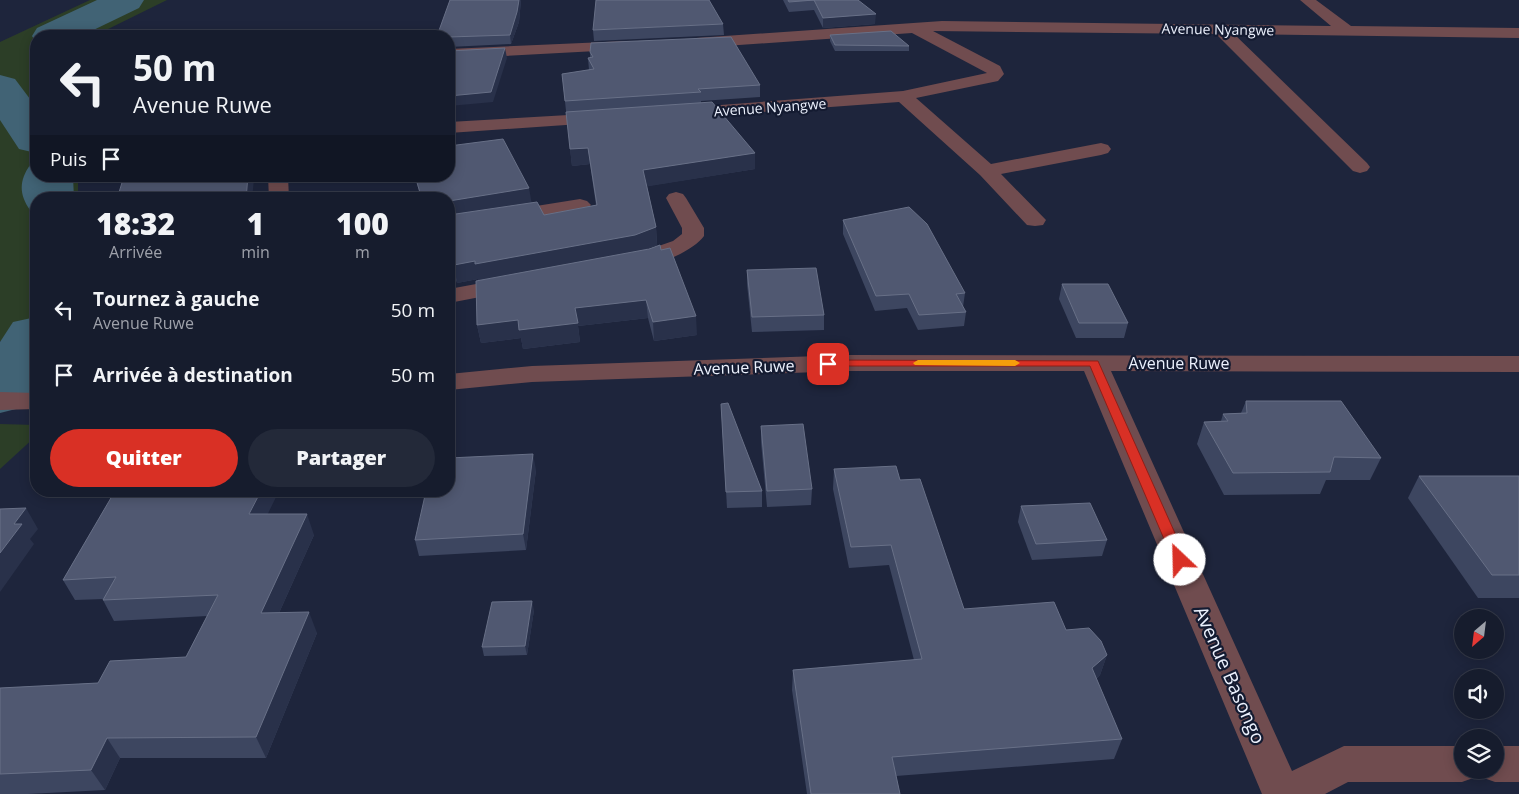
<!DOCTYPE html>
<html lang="fr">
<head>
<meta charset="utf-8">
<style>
	body { margin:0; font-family:"Open Sans",sans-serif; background:#232939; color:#f1f3f6; height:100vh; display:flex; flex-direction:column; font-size:19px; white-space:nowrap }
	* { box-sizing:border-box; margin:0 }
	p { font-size:16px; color:#9ea1aa }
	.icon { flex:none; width:28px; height:28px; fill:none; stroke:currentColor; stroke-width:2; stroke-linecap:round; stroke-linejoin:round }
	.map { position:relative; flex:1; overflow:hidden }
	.details { position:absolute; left:30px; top:192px; width:425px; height:305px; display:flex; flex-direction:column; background:#161c2d; border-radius:20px; box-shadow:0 2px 12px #0003,0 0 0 1px #353a49 }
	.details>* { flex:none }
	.top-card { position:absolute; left:30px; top:30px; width:425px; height:152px; border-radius:20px; box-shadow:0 2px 12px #0003,0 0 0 1px #353a49; background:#161c2d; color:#f1f3f6; overflow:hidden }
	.needle { width:32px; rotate:208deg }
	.buttons { position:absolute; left:1454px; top:609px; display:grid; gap:10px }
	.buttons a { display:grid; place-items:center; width:50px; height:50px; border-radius:50%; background:#161c2d; box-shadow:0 2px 12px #0003,0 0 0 1px #353a49; font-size:25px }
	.pin { position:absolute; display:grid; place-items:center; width:42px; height:42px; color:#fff; margin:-21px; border-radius:10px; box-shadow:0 2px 8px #0006 }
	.me { position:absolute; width:55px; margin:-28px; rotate:336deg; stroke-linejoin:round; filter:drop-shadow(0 0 4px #0008) }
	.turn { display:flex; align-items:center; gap:18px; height:105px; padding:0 20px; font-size:22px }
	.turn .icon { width:65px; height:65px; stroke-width:2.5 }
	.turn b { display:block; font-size:35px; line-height:42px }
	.then { display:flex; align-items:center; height:48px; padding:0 20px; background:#0003; gap:10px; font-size:19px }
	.eta { display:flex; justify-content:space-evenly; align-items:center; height:85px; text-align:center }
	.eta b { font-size:30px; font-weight:800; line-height:35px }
	.primary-button { display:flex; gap:10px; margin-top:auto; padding:10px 20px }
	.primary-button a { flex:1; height:58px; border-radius:30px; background:#d93025; color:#fff; font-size:20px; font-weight:800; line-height:58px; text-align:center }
	.primary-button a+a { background:#232939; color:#f1f3f6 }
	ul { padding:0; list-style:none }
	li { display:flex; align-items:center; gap:15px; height:65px; padding:0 20px }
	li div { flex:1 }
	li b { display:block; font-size:19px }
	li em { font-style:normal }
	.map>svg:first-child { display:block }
</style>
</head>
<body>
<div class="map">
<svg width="1519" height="794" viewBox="0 0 1519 794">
	<rect width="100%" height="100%" fill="#1e253c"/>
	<!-- green -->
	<g fill="#2c3e27">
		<polygon points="90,0 167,0 100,33 99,36 36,36 36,176 78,176 78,199 36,199 36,340 0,341 0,42"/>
		<polygon points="0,424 36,425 36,436 0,469"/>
	</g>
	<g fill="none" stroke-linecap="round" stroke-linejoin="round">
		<!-- river -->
		<g fill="#416375" fill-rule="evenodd">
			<polygon points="97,0 144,0 139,8 81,36 36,36 36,43 32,36 37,28"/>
			<polygon points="0,75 15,79 36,107 36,153 19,149 0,120"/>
			<path d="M 36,164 L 36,176 L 73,176 L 74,199 L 36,199 L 36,212 L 30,210 C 19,194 19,181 30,165 Z"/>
			<polygon points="36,317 36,389 24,407 0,413 0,342 13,322"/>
		</g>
		<!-- minor -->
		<g fill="#704c4f" fill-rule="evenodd">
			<polygon points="1300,0 1316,0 1351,26 1519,28 1519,38 1234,34 1367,163 1370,167 1367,171 1360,173 1353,171 1216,34 933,31 1000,66 1004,74 998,81 916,98 991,164 1101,143 1108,145 1111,149 1108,153 1101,155 1001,174 1046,220 1043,225 1035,226 1027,225 980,175 899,102 681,118 675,117 672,113 675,109 681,108 903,91 987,73 912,33 696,48 690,46 688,43 690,40 696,38 942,21 1331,26"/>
			<polygon points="628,41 634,43 636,46 634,49 449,59 449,49"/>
			<polygon points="603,113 609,114 612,118 609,122 449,133 449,122"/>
			<polygon points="268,176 288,176 289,199 269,199"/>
			<path d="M 676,192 L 683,194 L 686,198 L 704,228 L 704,236 C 693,252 646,272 627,267 L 624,262 L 627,257 L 673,241 L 682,234 L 682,228 L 666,198 L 669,194 Z"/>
			<polygon points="580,199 587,201 591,205 587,209 449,232 449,220"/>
			<polygon points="514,277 522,279 526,284 522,289 449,303 449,289"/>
			<polygon points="847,355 1519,356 1519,372 1111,371 1292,771 1344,746 1462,746 1462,770 1495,770 1495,746 1519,746 1519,782 1495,782 1481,777 1478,771 1476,777 1462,782 1348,782 1325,794 1262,794 1084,371 847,371 532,382 449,390 449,374 532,366"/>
			<polygon points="0,392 36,393 36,409 0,410"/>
		</g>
	</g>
	<!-- wall -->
	<g fill="#3d4660">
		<polygon points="450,0 521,0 519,22 511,44 449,47"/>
		<polygon points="783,0 858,0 875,24 823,28 814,10 789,12"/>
		<polygon points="723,24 724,35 594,41 593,30"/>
		<polygon points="830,35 909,46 909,51 835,51 830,41"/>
		<polygon points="590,52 760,85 760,97 701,101 701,103 755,169 647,186 656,227 657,245 640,251 661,250 697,335 654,341 648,318 578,326 580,342 523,349 521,338 481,343 477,325 478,279 457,283 455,277 449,278 449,199 421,199 415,176 449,176 449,146 532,203 544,215 596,205 590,164 572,166 562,74 589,70 588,58 590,58"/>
		<polygon points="843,220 965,293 963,307 966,312 964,326 918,330 907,308 875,311 843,234"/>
		<polygon points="747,270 824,315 824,330 752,332 747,284"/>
		<polygon points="1062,284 1128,323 1124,338 1076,338 1059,299"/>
		<polygon points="1246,401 1381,458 1370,480 1326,480 1320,494 1224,495 1197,444 1204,422 1221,421 1223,414 1241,413"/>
		<polygon points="721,404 762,491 762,507 727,508"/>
		<polygon points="761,426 812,489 811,505 767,507 761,442"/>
		<polygon points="834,469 900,480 964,609 1066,630 1107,655 1100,675 1096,679 1122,739 1114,759 896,776 900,794 807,794 792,690 793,670 914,660 889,565 849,568 833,489"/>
		<polygon points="536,470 526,550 419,556 415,540"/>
		<polygon points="1419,476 1519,476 1519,598 1478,598 1408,498"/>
		<polygon points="1021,506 1107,540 1102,556 1032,560 1018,522"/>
		<polygon points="268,514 314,535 279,613 317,633 266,758 120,758 105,790 28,794 0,794 0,688 98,683 186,657 207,616 114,621 103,600 104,599 75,600 63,580"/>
		<polygon points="534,610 527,655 484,656 482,647"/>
	</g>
	<!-- shaded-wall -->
	<g fill="#29314a">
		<polygon points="519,0 521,0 519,22 511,44 510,35"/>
		<polygon points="876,14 875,24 823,28 823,18"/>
		<polygon points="505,48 507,58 493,102 449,106 449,96"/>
		<polygon points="588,148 590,164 572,166 570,149"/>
		<polygon points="755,153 755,169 644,187 643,170"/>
		<polygon points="248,176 253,176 254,179 252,199 246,199"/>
		<polygon points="529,188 532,205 449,218 449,201"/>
		<polygon points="656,227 657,245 637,252 479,282 478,279 457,283 454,265"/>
		<polygon points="451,259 455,277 449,278 449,260"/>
		<polygon points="646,300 648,318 578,326 580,342 523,349 521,338 481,343 477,325 575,308"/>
		<polygon points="696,316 697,335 654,341 653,322"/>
		<polygon points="533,454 536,470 526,550 523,534"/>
		<polygon points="261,491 279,491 258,534 249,514"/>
		<polygon points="26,508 38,529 30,539 34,544 0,592 0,553 14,524"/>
		<polygon points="307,514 314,535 270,633 261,613"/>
		<polygon points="532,601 534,610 527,655 525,646"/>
		<polygon points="309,612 317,633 266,758 256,737"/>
		<polygon points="1107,655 1100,675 1085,688 1092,668"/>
		<polygon points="107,738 120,758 105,790 91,770"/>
	</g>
	<!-- building -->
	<g fill="#505871" stroke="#687087">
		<polygon points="450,0 519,0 517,12 510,35 449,37 449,36 437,36"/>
		<polygon points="596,0 709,0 723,24 593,30"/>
		<polygon points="788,0 858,0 876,14 823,18 814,0 789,2"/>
		<polygon points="891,31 909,46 835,45 830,35"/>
		<polygon points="731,37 760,85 698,89 701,92 565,101 562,74 594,69 588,58 593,57 590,52 591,43"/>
		<polygon points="505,48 491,92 449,96 449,51"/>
		<polygon points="712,102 755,153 643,170 656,227 635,235 475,264 475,261 454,265 451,259 449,260 449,215 537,202 544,215 597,205 588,148 570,149 566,112"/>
		<polygon points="503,139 529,188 449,201 449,199 422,199 415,176 449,176 449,165 450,164 449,162 449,146"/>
		<polygon points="124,176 248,176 246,199 117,199"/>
		<polygon points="909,207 927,224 965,293 956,294 966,312 919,315 909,294 876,296 843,220"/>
		<polygon points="660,245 661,250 670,248 696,316 653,322 646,300 575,308 578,323 519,330 518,320 477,325 476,281 649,249"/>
		<polygon points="816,268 824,315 752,317 747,270"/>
		<polygon points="1062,284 1108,284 1128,323 1079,323"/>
		<polygon points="1246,401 1341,401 1381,458 1334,457 1330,472 1233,473 1204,422 1228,421 1223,414 1247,413"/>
		<polygon points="728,403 762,491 726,492 721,404"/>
		<polygon points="803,424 812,489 767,491 761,426"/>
		<polygon points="533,454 523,534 415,540 426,491 449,491 449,458"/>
		<polygon points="896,466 900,480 920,479 964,609 1054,602 1066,630 1089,628 1101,641 1107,655 1092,668 1122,739 892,757 900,794 811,794 793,670 922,659 891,545 851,547 834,469"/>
		<polygon points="1419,476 1519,476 1519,575 1492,575"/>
		<polygon points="115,491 261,491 249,514 307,514 261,613 309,612 256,737 107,738 91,770 0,774 0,688 98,683 110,661 186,657 218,595 103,600 116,577 63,580"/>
		<polygon points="1090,503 1107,540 1036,544 1021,506"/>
		<polygon points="26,508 14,524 22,524 0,553 0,509"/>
		<polygon points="532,601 525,646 482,647 492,602"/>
	</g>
	<!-- route -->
	<polygon fill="#d93025" stroke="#8d1f18" points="828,360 1098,361 1187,560 1185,564 1175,564 1173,560 1090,366 824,366 822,364 824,361"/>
	<!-- slow -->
	<polygon fill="#f59e0b" points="918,360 1015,360 1020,363 1015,366 915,365 913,363"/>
	<g text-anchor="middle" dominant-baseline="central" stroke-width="4.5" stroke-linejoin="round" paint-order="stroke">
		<!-- far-street labels -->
		<g font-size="14" fill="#ecf1fd" stroke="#141b31">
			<text transform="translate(1218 29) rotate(1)">Avenue Nyangwe</text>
			<text transform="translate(770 107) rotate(-4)">Avenue Nyangwe</text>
		</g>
		<!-- street labels -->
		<g font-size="16" fill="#ecf1fd" stroke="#141b31">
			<text x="1179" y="363">Avenue Ruwe</text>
			<text transform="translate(744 367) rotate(-2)">Avenue Ruwe</text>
		</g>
		<!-- near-street labels -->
		<g font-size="19" fill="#ecf1fd" stroke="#141b31">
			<text transform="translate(1230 675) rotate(66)">Avenue Basongo</text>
		</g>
	</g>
</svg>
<div class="buttons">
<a><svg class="needle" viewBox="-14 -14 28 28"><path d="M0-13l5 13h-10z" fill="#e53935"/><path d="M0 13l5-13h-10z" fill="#9ea1aa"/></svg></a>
<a><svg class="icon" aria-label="sound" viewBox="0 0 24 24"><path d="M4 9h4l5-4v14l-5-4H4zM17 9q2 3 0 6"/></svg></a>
<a><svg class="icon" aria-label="layers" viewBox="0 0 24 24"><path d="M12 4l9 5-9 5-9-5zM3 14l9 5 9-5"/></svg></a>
</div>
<div class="pin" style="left:828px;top:364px;background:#d93025"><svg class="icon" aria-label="arrive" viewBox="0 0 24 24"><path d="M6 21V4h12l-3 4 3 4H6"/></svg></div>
<svg class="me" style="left:1180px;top:560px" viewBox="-20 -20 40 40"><circle r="19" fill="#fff"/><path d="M0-13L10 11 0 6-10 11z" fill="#d93025"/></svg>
<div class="top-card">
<div class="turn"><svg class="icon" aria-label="left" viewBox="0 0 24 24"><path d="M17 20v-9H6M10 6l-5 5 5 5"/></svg><div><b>50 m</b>Avenue Ruwe</div></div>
<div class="then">Puis<svg class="icon" aria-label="arrive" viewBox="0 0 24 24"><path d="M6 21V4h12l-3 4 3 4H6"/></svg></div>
</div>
<section class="details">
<div class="eta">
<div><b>18:32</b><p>Arrivée</p></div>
<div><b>1</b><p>min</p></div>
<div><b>100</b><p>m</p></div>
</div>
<ul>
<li><svg class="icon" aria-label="left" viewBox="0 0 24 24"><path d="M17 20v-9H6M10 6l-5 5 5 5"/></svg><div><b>Tournez à gauche</b><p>Avenue Ruwe</p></div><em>50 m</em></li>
<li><svg class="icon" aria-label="arrive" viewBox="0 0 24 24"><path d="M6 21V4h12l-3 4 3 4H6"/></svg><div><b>Arrivée à destination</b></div><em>50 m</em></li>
</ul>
<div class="primary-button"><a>Quitter</a><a>Partager</a></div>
</section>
</div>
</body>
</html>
